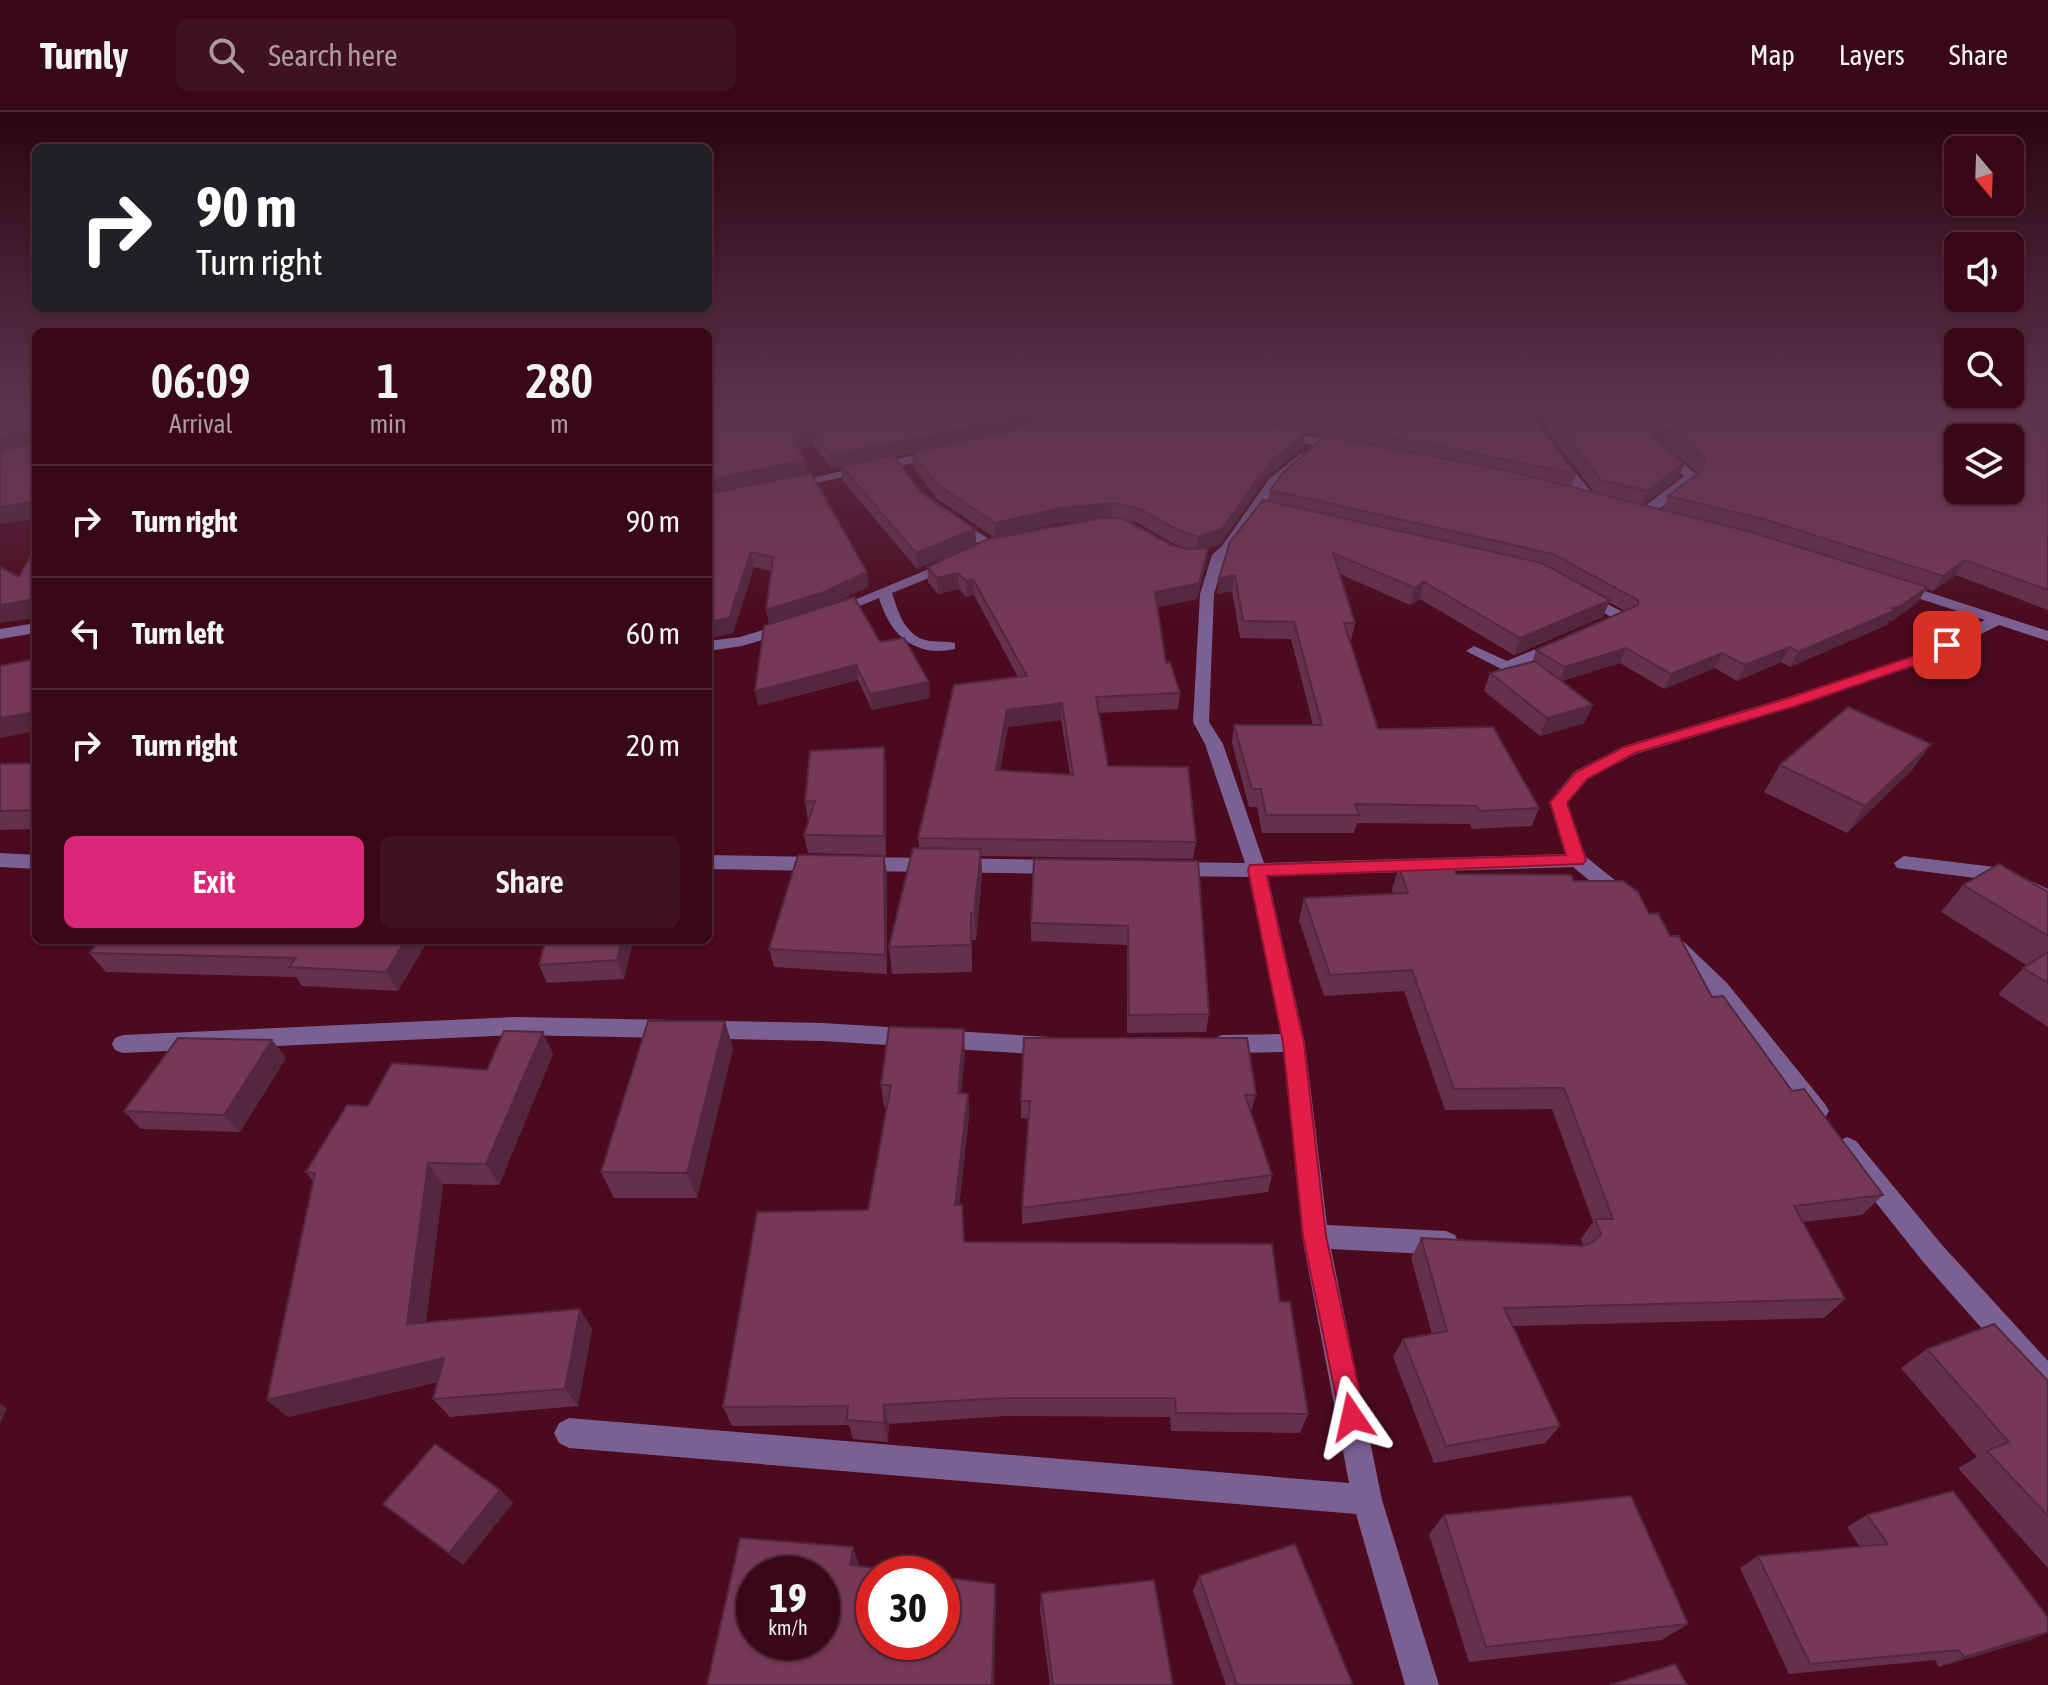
<!DOCTYPE html>
<html lang="en">
<head>
<meta charset="utf-8">
<style>
	body { margin:0; font-family:"Asap Condensed",sans-serif; background:#40111f; color:#f1f3f6; height:100vh; display:flex; flex-direction:column; font-size:30px; white-space:nowrap }
	* { box-sizing:border-box; margin:0 }
	p { font-size:26px; color:#ab9aa1 }
	.icon { flex:none; width:44px; height:44px; fill:none; stroke:currentColor; stroke-width:2; stroke-linecap:round; stroke-linejoin:round }
	.map { position:relative; flex:1; overflow:hidden }
	.details { position:absolute; left:32px; top:216px; width:680px; height:616px; display:flex; flex-direction:column; background:#390816; border-radius:12px; box-shadow:0 2px 6px #0004,0 0 0 2px #532935 }
	.details>* { flex:none }
	.top-card { position:absolute; left:32px; top:32px; width:680px; height:168px; border-radius:12px; box-shadow:0 2px 6px #0004,0 0 0 2px #532935; background:#202124; color:#fff; overflow:hidden }
	.needle { width:52px; rotate:161deg }
	.fabs { position:absolute; left:1944px; top:24px; display:grid; gap:16px }
	.fabs a { display:grid; place-items:center; width:80px; height:80px; border-radius:12px; background:#390816; box-shadow:0 2px 6px #0004,0 0 0 2px #532935; font-size:40px }
	.speed { position:absolute; left:736px; top:1444px; display:flex; gap:16px; font-size:40px; font-weight:700; text-align:center }
	.speed>* { display:grid; place-content:center; width:104px; height:104px; border-radius:50%; background:#390816; box-shadow:0 2px 6px #0004,0 0 0 2px #532935; line-height:1 }
	.speed small { font-size:20px; font-weight:400 }
	.speed .limit { border:12px solid #d22; background:#fff; color:#111 }
	.pin { position:absolute; display:grid; place-items:center; width:68px; height:68px; color:#fff; margin:-34px; border-radius:16px; box-shadow:0 4px 12px #0006 }
	.me { position:absolute; width:88px; margin:-44px; rotate:349deg; stroke-linejoin:round; filter:drop-shadow(0 0 6px #0008) }
	.turn { display:flex; align-items:center; gap:28px; height:168px; padding:0 32px; font-size:36px }
	.turn .icon { width:104px; height:104px; stroke-width:2.5 }
	.turn b { display:block; font-size:56px; line-height:68px }
	.eta { display:flex; justify-content:space-evenly; align-items:center; height:136px; text-align:center }
	.eta b { font-size:48px; font-weight:600; line-height:56px }
	.action { display:flex; gap:16px; margin-top:auto; padding:16px 32px }
	.action a { flex:1; height:92px; border-radius:12px; background:#db2777; color:#fff; font-size:32px; font-weight:600; line-height:92px; text-align:center }
	.action a+a { background:#40111f; color:#f1f3f6 }
	ul { padding:0; list-style:none }
	li { display:flex; align-items:center; gap:24px; height:112px; padding:0 32px; border-top:2px solid #532935 }
	li div { flex:1 }
	li b { display:block; font-size:30px }
	li em { font-style:normal }
	header { display:flex; align-items:center; gap:48px; box-sizing:border-box; height:112px; padding:0 40px; background:#390816; border-bottom:2px solid #532935 }
	header strong { font-size:38px }
	nav { display:flex; gap:44px; margin-inline-start:auto; font-size:28px }
	.search { width:560px; height:72px; background:#40111f; display:flex; align-items:center; gap:20px; box-sizing:border-box; padding:0 28px; border-radius:12px; color:#ab9aa1; font-size:30px }
	.map>svg:first-child { display:block }
</style>
</head>
<body>
<header>
<strong>Turnly</strong>
<div class="search"><svg class="icon" aria-label="search" viewBox="0 0 24 24"><circle cx="10" cy="10" r="6"/><path d="M15 15l6 6"/></svg>Search here</div>
<nav><a>Map</a><a>Layers</a><a>Share</a></nav>
</header>
<div class="map">
<svg width="2048" height="1573" viewBox="0 0 2048 1573">
	<rect width="100%" height="100%" fill="#4c0a1e"/>
	<g fill="none" stroke-linecap="round" stroke-linejoin="round">
		<!-- minor -->
		<g fill="#7b6093" fill-rule="evenodd">
			<polygon points="1277,318 1344,331 1350,335 1344,339 1273,325 1271,322"/>
			<polygon points="1664,335 1697,363 1693,371 1650,404 1640,404 1640,398 1684,364 1660,342 1660,336"/>
			<polygon points="939,338 945,342 943,345 790,376 784,372"/>
			<polygon points="1302,341 1308,345 1306,348 1279,372 1225,445 1214,482 1209,610 1223,632 1264,751 1565,742 1549,690 1575,659 1624,634 1782,587 1916,543 1985,508 1893,478 1893,472 1903,472 2048,519 2048,529 1999,513 1928,549 1794,595 1636,642 1587,667 1567,691 1586,745 1631,781 1634,786 1631,791 1617,791 1573,755 1268,764 1305,931 1327,1113 1446,1119 1455,1123 1459,1131 1455,1139 1446,1143 1331,1137 1382,1388 1439,1573 1405,1573 1356,1402 569,1336 559,1331 554,1321 559,1311 569,1306 1349,1371 1302,1124 1284,940 1222,941 1214,938 1211,932 1214,926 1222,923 1281,922 1249,765 1173,764 1163,757 1173,750 1245,751 1205,632 1193,610 1200,482 1212,443 1222,434 1270,366"/>
			<polygon points="1554,344 1562,344 1595,385 1595,391 1585,391 1552,347"/>
			<polygon points="947,407 957,407 1000,434 988,437 947,413"/>
			<path d="M 951,448 L 958,452 L 956,455 L 892,481 C 899,502 905,525 930,529 C 938,530 947,529 955,531 L 955,537 C 915,546 890,523 879,486 L 837,503 L 827,503 L 825,500 Z"/>
			<polygon points="1583,480 1627,502 1630,505 1622,510 1617,508 1578,487 1578,481"/>
			<polygon points="36,511 36,521 0,527 0,517"/>
			<polygon points="787,511 795,516 792,519 742,534 708,539 708,529 740,525"/>
			<polygon points="1560,527 1568,532 1565,535 1507,560 1466,539 1474,534 1507,549"/>
			<polygon points="0,741 36,743 36,757 0,755"/>
			<polygon points="708,743 821,745 831,752 821,759 708,757"/>
			<polygon points="1904,744 2003,756 2048,777 2048,793 1999,769 1897,756 1894,751"/>
			<polygon points="861,745 1061,748 1071,755 1061,762 861,759 851,752"/>
			<polygon points="1677,827 1684,830 1727,871 1825,992 1829,999 1825,1006 1817,1009 1809,1006 1711,883 1670,840 1667,835 1670,830"/>
			<polygon points="515,905 823,911 1050,925 1058,928 1061,934 1058,940 1050,943 823,929 515,923 123,941 115,938 112,932 115,926 123,923"/>
			<polygon points="1847,1025 1856,1029 1942,1133 2048,1249 2048,1284 2038,1280 1924,1151 1838,1043 1835,1036 1838,1029"/>
		</g>
	</g>
	<!-- wall -->
	<g fill="#65304d" fill-rule="evenodd">
		<path d="M 708,291 L 1522,291 L 1576,362 L 1571,375 L 1595,381 L 1530,296 L 1523,291 L 2048,291 L 2048,498 L 1956,463 L 1933,479 L 1926,477 L 1918,490 L 1892,509 L 1889,509 L 1887,513 L 1790,555 L 1781,550 L 1737,569 L 1715,556 L 1664,577 L 1620,551 L 1561,569 L 1585,611 L 1540,624 L 1484,579 L 1490,561 L 1532,550 L 1536,538 L 1625,499 L 1609,490 L 1603,505 L 1514,543 L 1420,487 L 1410,493 L 1340,462 L 1355,511 L 1351,528 L 1350,528 L 1378,617 L 1539,696 L 1532,714 L 1472,717 L 1470,712 L 1357,711 L 1354,721 L 1262,721 L 1257,695 L 1249,695 L 1232,631 L 1234,613 L 1313,613 L 1291,527 L 1240,526 L 1232,479 L 1217,482 L 1219,466 L 1268,390 L 1270,378 L 1324,325 L 1305,321 L 1303,334 L 1268,364 L 1220,432 L 1208,436 L 1206,451 L 1197,487 L 1157,495 L 1166,551 L 1180,581 L 1178,597 L 1099,601 L 1108,654 L 1196,730 L 1193,747 L 981,744 L 982,764 L 976,828 L 972,828 L 972,860 L 892,862 L 889,835 L 919,736 L 918,726 L 1018,565 L 974,483 L 966,485 L 959,477 L 938,482 L 928,470 L 927,455 L 1096,407 L 1059,411 L 995,426 L 936,386 L 913,354 L 912,341 L 895,344 L 920,380 L 975,417 L 976,432 L 917,457 L 843,369 L 841,355 L 833,357 L 812,332 L 800,340 L 805,348 L 806,362 L 867,460 L 868,475 L 832,492 L 880,530 L 930,586 L 872,598 L 858,568 L 758,594 L 769,513 L 771,459 L 754,455 L 733,521 L 709,526 L 708,524 ZM 1061,301 L 1004,321 L 997,323 ZM 1662,330 L 1698,361 L 1668,384 L 1662,398 L 1643,393 L 1678,366 ZM 1128,409 L 1138,411 L 1174,432 L 1190,437 L 1171,433 ZM 1061,608 L 1070,662 L 1000,658 L 1008,615 Z"/>
		<polygon points="1931,632 1912,658 1847,721 1764,680 1780,653"/>
		<polygon points="36,651 36,717 0,718 0,652"/>
		<polygon points="886,653 886,743 808,741 804,723 808,708 805,690"/>
		<polygon points="884,744 887,763 887,862 774,855 769,837"/>
		<polygon points="1198,749 1209,902 1206,920 1127,921 1127,833 1031,829 1031,811"/>
		<polygon points="1399,755 1456,762 1574,769 1649,802 1670,824 1712,885 1792,979 1883,1083 1862,1103 1803,1110 1845,1187 1824,1206 1513,1214 1560,1314 1545,1331 1434,1351 1393,1245 1403,1227 1432,1222 1411,1146 1421,1126 1583,1133 1581,1127 1593,1110 1552,997 1445,998 1404,879 1324,884 1299,808 1304,786 1393,782 1392,777"/>
		<polygon points="1963,773 2048,780 2048,915 1998,882 2026,853 1941,800"/>
		<polygon points="101,828 428,828 398,879 302,874 296,865 106,860 89,841"/>
		<polygon points="546,828 633,828 624,867 547,871 539,853"/>
		<polygon points="272,928 286,946 240,1020 141,1017 124,999"/>
		<polygon points="733,936 697,1086 614,1086 601,1060"/>
		<polygon points="965,940 961,981 968,982 969,1004 959,1093 965,1130 1280,1190 1308,1302 1300,1321 1171,1319 1170,1305 1005,1304 889,1312 888,1330 853,1327 849,1313 732,1314 723,1295 868,1098 887,996 884,995 881,973"/>
		<polygon points="553,942 499,1073 443,1072 426,1210 580,1197 592,1217 578,1294 450,1305 433,1287 438,1270 288,1305 267,1288 313,1069 306,1060 368,994 487,958"/>
		<polygon points="1256,983 1251,1000 1272,1063 1268,1080 1022,1112 1022,1096 1028,1007 1021,1006 1021,989"/>
		<polygon points="1927,1237 2048,1269 2048,1456 1958,1356 1977,1345 1901,1256"/>
		<polygon points="500,1378 513,1391 463,1453 383,1392"/>
		<polygon points="1444,1403 1688,1512 1662,1528 1469,1550 1429,1422"/>
		<polygon points="1867,1403 2030,1528 1939,1555 1935,1548 1789,1562 1740,1456 1758,1444 1860,1435 1847,1415"/>
		<polygon points="1199,1464 1353,1573 1226,1573 1193,1479"/>
		<polygon points="1041,1481 1173,1573 1050,1573 1040,1498"/>
	</g>
	<!-- shaded-wall -->
	<g fill="#53273e">
		<polygon points="1050,291 1089,291 995,323 833,357 831,343"/>
		<polygon points="1668,316 1663,330 1648,335 1653,322"/>
		<polygon points="810,318 812,332 796,343 794,329"/>
		<polygon points="26,319 35,334 0,342 0,325"/>
		<polygon points="1306,320 1303,334 1268,364 1220,432 1197,440 1198,425 1270,350"/>
		<polygon points="805,348 807,362 708,383 708,368"/>
		<polygon points="1684,352 1678,366 1641,394 1647,379"/>
		<polygon points="36,389 36,407 0,412 0,395"/>
		<polygon points="1112,391 1111,405 1059,411 995,426 995,411 1060,396"/>
		<polygon points="975,417 976,432 917,457 916,441"/>
		<polygon points="1208,436 1206,451 1197,487 1153,496 1155,480"/>
		<polygon points="751,440 754,455 733,521 709,526 708,510"/>
		<polygon points="1965,448 1956,463 1933,479 1943,464"/>
		<polygon points="867,460 868,475 826,495 769,513 766,498"/>
		<polygon points="958,461 959,477 938,482 937,466"/>
		<polygon points="1235,463 1232,479 1217,482 1219,466"/>
		<polygon points="973,467 974,483 966,485 966,469"/>
		<polygon points="1424,470 1420,487 1410,493 1415,476"/>
		<polygon points="1927,475 1918,490 1892,509 1889,509 1887,513 1790,555 1798,540 1892,496"/>
		<polygon points="36,487 36,506 0,511 0,493"/>
		<polygon points="1610,488 1603,505 1514,543 1520,526"/>
		<polygon points="1790,535 1781,550 1737,569 1745,553"/>
		<polygon points="1626,536 1620,551 1559,570 1565,555"/>
		<polygon points="1722,541 1715,556 1664,577 1671,562"/>
		<polygon points="856,553 858,568 758,594 755,579"/>
		<polygon points="929,570 930,586 872,598 870,582"/>
		<polygon points="1062,591 1061,608 1008,615 997,674 996,658 1007,598"/>
		<polygon points="1593,593 1585,611 1540,624 1547,606"/>
		<polygon points="36,600 36,619 0,626 0,606"/>
		<polygon points="1931,632 1912,658 1847,721 1865,694"/>
		<polygon points="884,635 886,653 886,743 884,724"/>
		<polygon points="981,737 982,764 976,828 974,801"/>
		<polygon points="884,744 887,763 887,862 885,843"/>
		<polygon points="971,801 972,828 972,860 971,833"/>
		<polygon points="406,828 428,828 398,879 386,860"/>
		<polygon points="622,828 633,828 624,867 617,848"/>
		<polygon points="725,909 733,936 697,1086 687,1061"/>
		<polygon points="964,917 965,940 959,1004 958,981"/>
		<polygon points="543,920 553,942 499,1073 486,1052"/>
		<polygon points="272,928 286,946 240,1020 224,1003"/>
		<polygon points="968,982 969,1004 957,1115 955,1093"/>
		<polygon points="428,1051 443,1072 423,1231 407,1212"/>
		<polygon points="580,1197 592,1217 578,1294 565,1277"/>
		<polygon points="444,1246 460,1264 288,1305 267,1288"/>
		<polygon points="0,1292 7,1296 0,1312"/>
		<polygon points="884,1293 889,1312 888,1330 884,1311"/>
		<polygon points="500,1378 513,1391 463,1453 449,1441"/>
		<polygon points="853,1435 859,1453 857,1470 850,1453"/>
		<polygon points="995,1472 996,1489 994,1573 992,1573"/>
		<polygon points="2048,1520 2030,1528 1939,1555 1964,1545"/>
	</g>
	<!-- building -->
	<g fill="#763859" stroke="#53273e" stroke-width="2" fill-rule="evenodd">
		<polygon points="0,291 36,291 36,389 0,395 0,339 29,332 30,322 26,319 0,325"/>
		<polygon points="708,291 1050,291 995,310 831,343 810,318 794,329 805,348 708,368"/>
		<polygon points="1088,291 1191,291 1269,313 1306,320 1270,350 1222,417 1198,425 1176,417 1140,397 1112,391 1060,396 995,411 935,371 912,340 1004,321"/>
		<polygon points="1237,291 1522,291 1576,362 1277,302"/>
		<path d="M 1541,291 L 2048,291 L 2048,478 L 1965,448 L 1943,464 L 1763,407 L 1668,384 L 1701,359 L 1706,348 L 1668,316 L 1653,322 L 1684,352 L 1647,379 L 1601,368 ZM 1958,326 L 2010,326 L 2010,378 L 1958,378 Z"/>
		<polygon points="1325,324 1504,358 1751,420 1927,475 1901,494 1892,496 1896,498 1798,540 1790,535 1745,553 1722,541 1671,562 1626,536 1565,555 1536,538 1638,493 1638,488 1553,442 1270,378 1284,360"/>
		<polygon points="894,343 920,380 975,417 916,441 841,354"/>
		<polygon points="811,361 867,460 824,480 766,498 773,445 751,440 729,506 708,510 708,382"/>
		<polygon points="1263,388 1542,451 1610,488 1520,526 1424,470 1415,476 1333,441 1355,511 1344,511 1378,617 1493,615 1539,696 1479,699 1477,694 1355,692 1359,703 1266,703 1261,677 1252,677 1234,613 1322,613 1294,510 1243,509 1235,463 1219,466 1230,430"/>
		<path d="M 1102,406 L 1122,406 L 1171,433 L 1187,437 L 1208,436 L 1199,471 L 1155,480 L 1166,551 L 1170,550 L 1180,581 L 1096,585 L 1108,654 L 1188,655 L 1196,730 L 918,726 L 954,573 L 1027,564 L 973,467 L 966,469 L 958,461 L 937,466 L 927,455 L 988,427 ZM 1062,591 L 1073,663 L 996,658 L 1007,598 Z"/>
		<polygon points="36,435 36,487 0,493 0,455 19,465"/>
		<polygon points="854,485 880,530 904,526 929,570 870,582 856,553 755,579 764,514"/>
		<polygon points="36,534 36,600 0,606 0,554 30,548"/>
		<polygon points="1535,549 1593,593 1547,606 1490,561"/>
		<polygon points="1848,595 1931,632 1865,694 1780,653"/>
		<polygon points="884,635 884,724 804,723 815,689 805,690 810,639"/>
		<polygon points="36,651 36,698 0,699 0,652"/>
		<polygon points="913,736 981,737 974,801 971,801 971,833 889,835"/>
		<polygon points="798,743 884,744 885,843 769,837"/>
		<polygon points="1034,747 1198,749 1209,902 1129,903 1128,814 1031,811"/>
		<polygon points="1999,752 2048,780 2048,824 1963,773"/>
		<polygon points="1453,754 1456,762 1571,763 1574,769 1623,769 1638,780 1649,802 1658,801 1670,824 1679,824 1712,885 1723,884 1792,979 1804,977 1883,1083 1794,1094 1845,1187 1504,1196 1560,1314 1446,1334 1403,1227 1447,1219 1421,1126 1583,1134 1593,1130 1601,1122 1595,1107 1613,1107 1564,976 1454,977 1412,858 1330,863 1304,786 1408,781 1399,755"/>
		<polygon points="101,828 406,828 386,860 289,855 296,846 89,841"/>
		<polygon points="546,828 622,828 617,848 539,853"/>
		<polygon points="2048,840 2048,871 2023,856"/>
		<polygon points="648,909 725,909 687,1061 601,1060"/>
		<polygon points="889,915 964,917 958,981 968,982 955,1093 962,1093 964,1130 1272,1132 1280,1190 1290,1190 1308,1302 1176,1301 1175,1286 1004,1286 884,1293 884,1311 847,1308 848,1294 723,1295 757,1100 868,1098 891,973 881,973"/>
		<polygon points="504,919 543,920 486,1052 428,1051 407,1212 580,1197 565,1277 433,1287 444,1246 267,1288 315,1061 306,1060 347,993 368,994 392,951 487,958"/>
		<polygon points="178,926 272,928 224,1003 124,999"/>
		<polygon points="1024,926 1247,926 1256,983 1245,983 1272,1063 1022,1096 1030,989 1021,989"/>
		<polygon points="1994,1212 2048,1269 2048,1404 1987,1339 2009,1330 1927,1237"/>
		<polygon points="435,1332 500,1378 449,1441 383,1392"/>
		<polygon points="1953,1379 2048,1506 2048,1520 1964,1545 1959,1538 1810,1552 1758,1444 1888,1432 1867,1403"/>
		<polygon points="1631,1384 1688,1512 1486,1535 1444,1403"/>
		<path d="M 740,1426 L 853,1435 L 850,1453 L 920,1462 L 874,1462 L 874,1530 L 942,1530 L 942,1465 L 995,1472 L 992,1573 L 707,1573 ZM 754,1462 L 822,1462 L 822,1530 L 754,1530 Z"/>
		<polygon points="1295,1432 1353,1573 1237,1573 1199,1464"/>
		<polygon points="1154,1468 1173,1573 1053,1573 1041,1481"/>
		<polygon points="1675,1552 1687,1573 1610,1573"/>
	</g>
	<!-- sky -->
	<linearGradient id="sky" x2="0" y2="1"><stop stop-color="#2a0610"/><stop offset="0.57" stop-color="#5b334c"/><stop offset="1" stop-color="#5b334c" stop-opacity="0"/></linearGradient>
	<rect width="2048" height="511" fill="url(#sky)"/>
	<!-- route -->
	<polygon fill="#e11d48" stroke="#92132f" stroke-width="2" points="1947,529 1954,533 1952,536 1927,549 1793,595 1635,641 1587,667 1567,691 1586,748 1583,752 1267,764 1304,931 1326,1124 1365,1305 1361,1314 1352,1318 1342,1314 1303,1124 1283,931 1248,758 1250,753 1566,743 1550,690 1576,660 1624,635 1782,588 1917,543"/>
</svg>
<div class="fabs">
<a><svg class="needle" viewBox="-14 -14 28 28"><path d="M0-13l5 13h-10z" fill="#e53935"/><path d="M0 13l5-13h-10z" fill="#ab9aa1"/></svg></a>
<a><svg class="icon" aria-label="sound" viewBox="0 0 24 24"><path d="M4 9h4l5-4v14l-5-4H4zM17 9q2 3 0 6"/></svg></a>
<a><svg class="icon" aria-label="search" viewBox="0 0 24 24"><circle cx="10" cy="10" r="6"/><path d="M15 15l6 6"/></svg></a>
<a><svg class="icon" aria-label="layers" viewBox="0 0 24 24"><path d="M12 4l9 5-9 5-9-5zM3 14l9 5 9-5"/></svg></a>
</div>
<div class="speed"><div>19<small>km/h</small></div><div class="limit">30</div></div>
<div class="pin" style="left:1947px;top:533px;background:#d93025"><svg class="icon" aria-label="arrive" viewBox="0 0 24 24"><path d="M6 21V4h12l-3 4 3 4H6"/></svg></div>
<svg class="me" style="left:1352px;top:1305px" viewBox="-20 -20 40 40"><path d="M0-17L14 15 0 8-14 15z" fill="#e11d48" stroke="#fff" stroke-width="4"/></svg>
<div class="top-card">
<div class="turn"><svg class="icon" aria-label="right" viewBox="0 0 24 24"><path d="M7 20v-9h11M14 6l5 5-5 5"/></svg><div><b>90 m</b>Turn right</div></div>
</div>
<section class="details">
<div class="eta">
<div><b>06:09</b><p>Arrival</p></div>
<div><b>1</b><p>min</p></div>
<div><b>280</b><p>m</p></div>
</div>
<ul>
<li><svg class="icon" aria-label="right" viewBox="0 0 24 24"><path d="M7 20v-9h11M14 6l5 5-5 5"/></svg><div><b>Turn right</b></div><em>90 m</em></li>
<li><svg class="icon" aria-label="left" viewBox="0 0 24 24"><path d="M17 20v-9H6M10 6l-5 5 5 5"/></svg><div><b>Turn left</b></div><em>60 m</em></li>
<li><svg class="icon" aria-label="right" viewBox="0 0 24 24"><path d="M7 20v-9h11M14 6l5 5-5 5"/></svg><div><b>Turn right</b></div><em>20 m</em></li>
</ul>
<div class="action"><a>Exit</a><a>Share</a></div>
</section>
</div>
</body>
</html>
